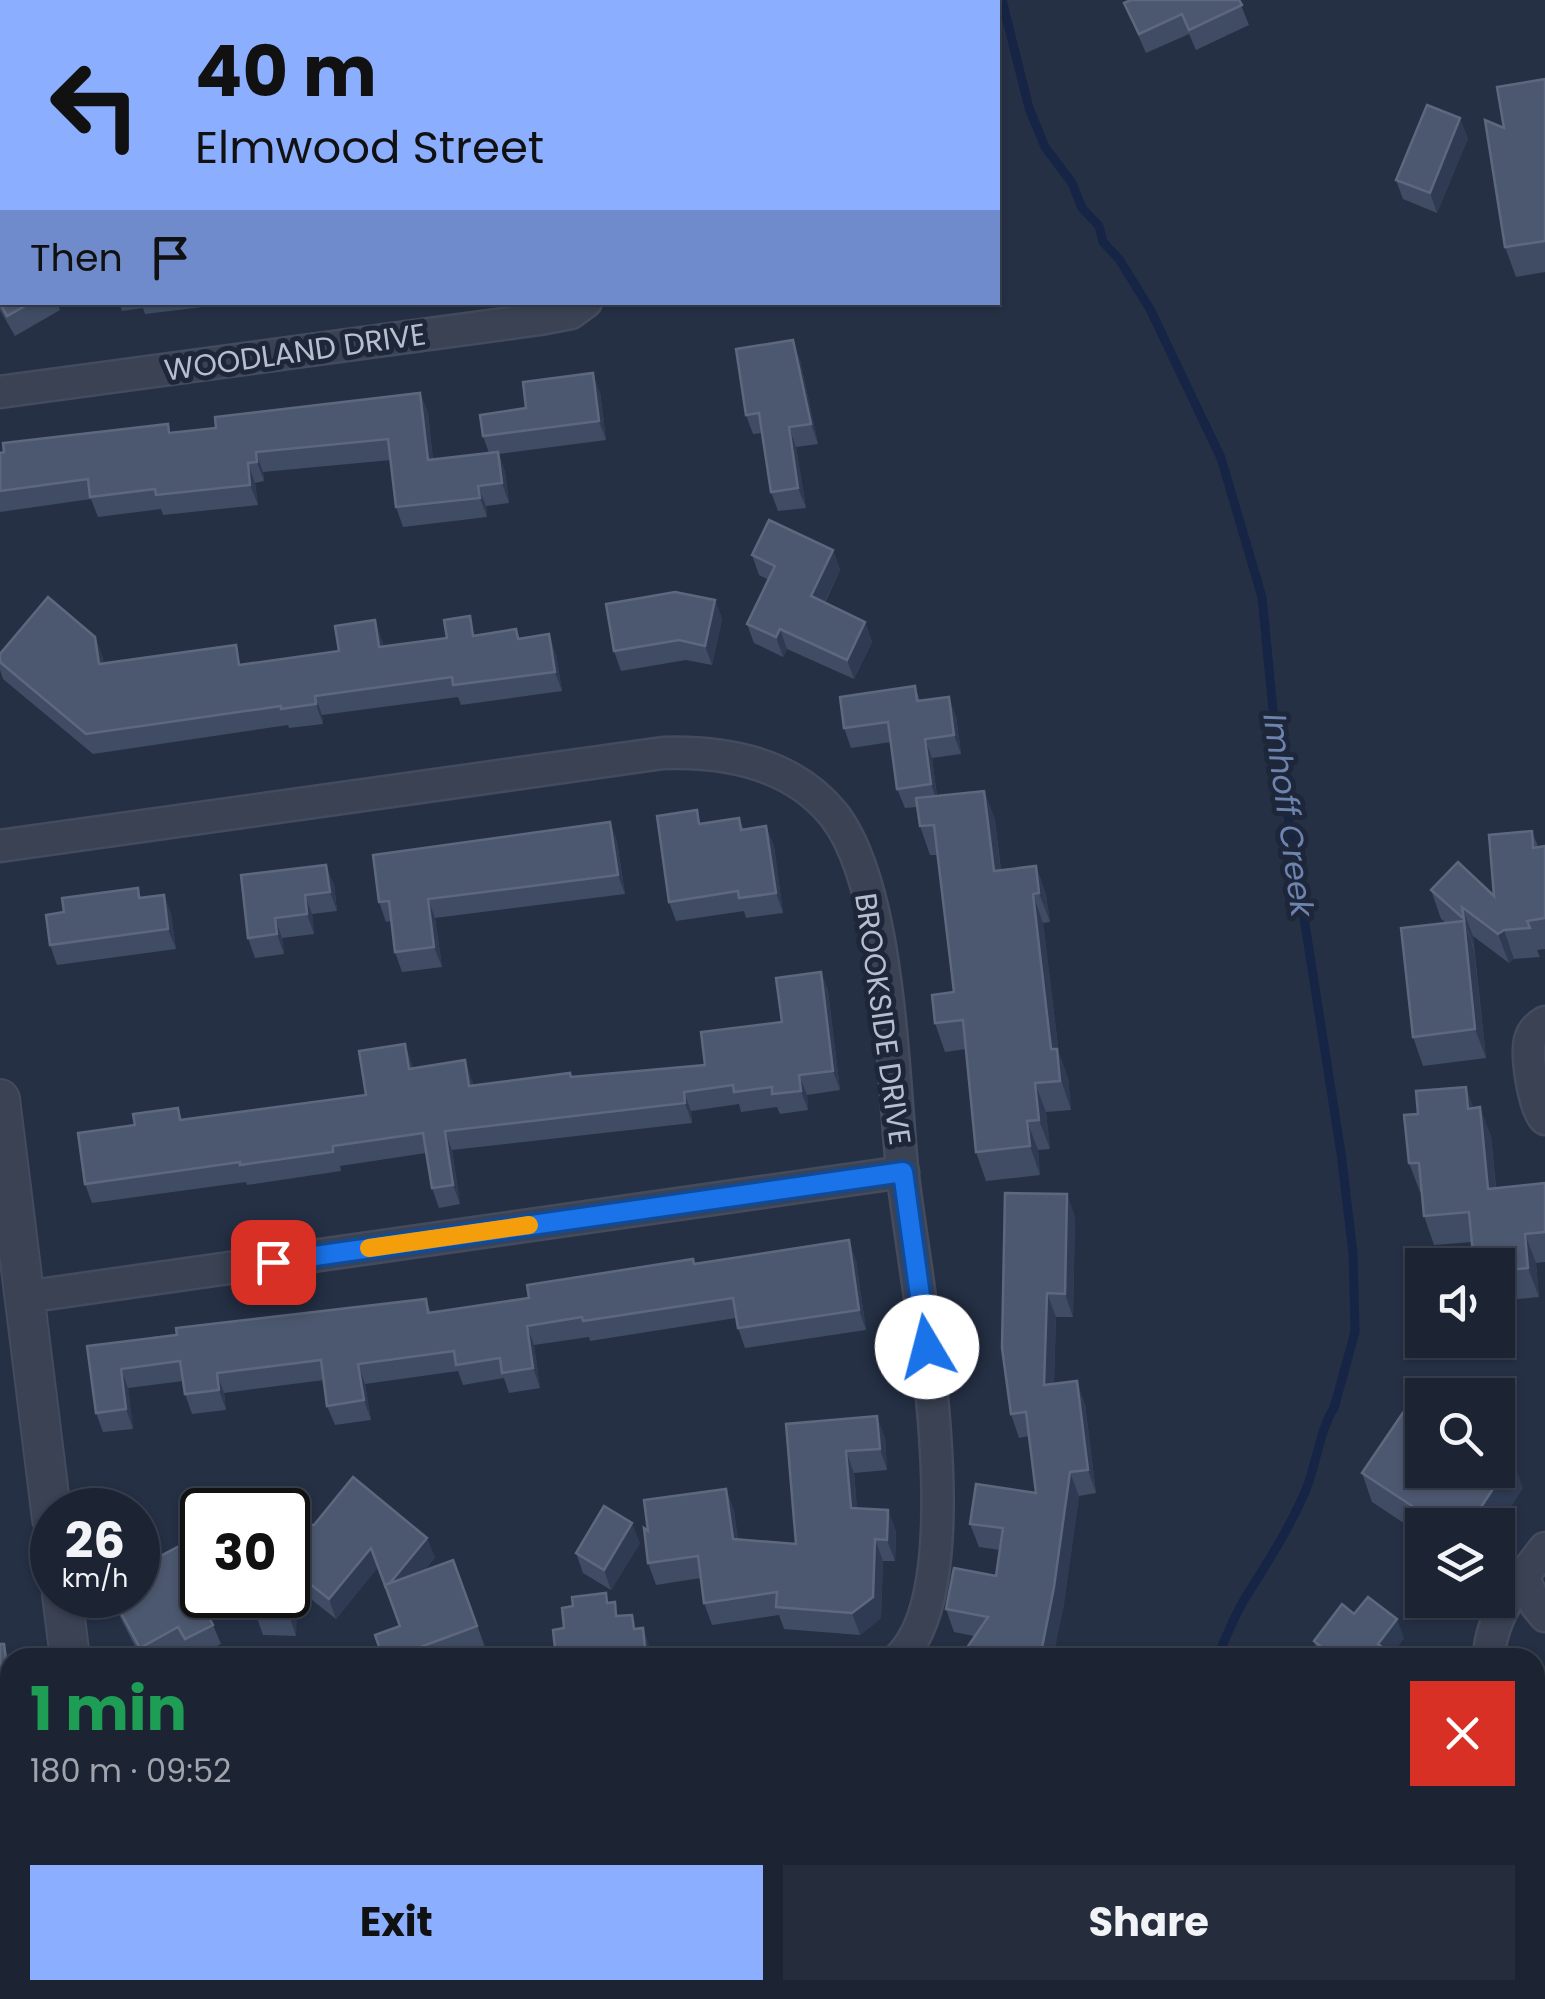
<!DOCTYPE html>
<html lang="en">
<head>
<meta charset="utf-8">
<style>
	body { margin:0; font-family:Poppins,sans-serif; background:#252c3c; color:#f1f3f6; height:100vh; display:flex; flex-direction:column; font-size:38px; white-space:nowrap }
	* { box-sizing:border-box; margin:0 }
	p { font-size:32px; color:#a0a4ac }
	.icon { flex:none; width:55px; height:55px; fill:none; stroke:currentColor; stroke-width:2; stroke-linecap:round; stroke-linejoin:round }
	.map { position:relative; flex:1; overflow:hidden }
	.panel { position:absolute; left:0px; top:1648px; width:1545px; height:352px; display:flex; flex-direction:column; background:#1c2434; border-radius:30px 30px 0 0; box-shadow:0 2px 8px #0004,0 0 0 2px #3a414f }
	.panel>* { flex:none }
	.hud { position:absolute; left:0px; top:0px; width:1000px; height:305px; box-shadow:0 2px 8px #0004,0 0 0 2px #3a414f; background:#8baeff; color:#111; overflow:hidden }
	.buttons { position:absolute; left:1405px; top:1248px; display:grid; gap:20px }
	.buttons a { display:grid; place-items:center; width:110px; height:110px; border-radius:0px; background:#1c2434; box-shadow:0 2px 8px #0004,0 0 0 2px #3a414f; font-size:50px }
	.speed { position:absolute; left:30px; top:1488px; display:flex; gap:20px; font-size:50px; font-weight:700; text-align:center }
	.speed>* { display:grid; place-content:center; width:130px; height:130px; border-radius:50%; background:#1c2434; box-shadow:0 2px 8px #0004,0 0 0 2px #3a414f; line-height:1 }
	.speed small { font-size:25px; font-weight:400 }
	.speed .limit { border:5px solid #111; border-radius:15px; background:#fff; color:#111 }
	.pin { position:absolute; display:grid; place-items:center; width:85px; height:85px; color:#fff; margin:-42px; border-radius:20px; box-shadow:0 5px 15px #0006 }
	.me { position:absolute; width:110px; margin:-55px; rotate:352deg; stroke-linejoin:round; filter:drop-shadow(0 0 8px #0008) }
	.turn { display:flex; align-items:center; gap:35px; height:210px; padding:0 30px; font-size:45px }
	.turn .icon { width:130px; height:130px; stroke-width:2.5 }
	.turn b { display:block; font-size:70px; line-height:85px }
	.then { display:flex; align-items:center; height:95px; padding:0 30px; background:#0003; gap:20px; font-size:38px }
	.round { display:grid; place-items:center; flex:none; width:105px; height:105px; border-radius:0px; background:#252c3c }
	.headline { display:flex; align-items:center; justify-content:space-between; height:170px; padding:0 30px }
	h1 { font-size:60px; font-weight:700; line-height:75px; color:#1e9e55 }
	.action { display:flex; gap:20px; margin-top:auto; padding:20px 30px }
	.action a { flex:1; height:115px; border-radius:0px; background:#8baeff; color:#111; font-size:40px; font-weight:700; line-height:115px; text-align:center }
	.action a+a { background:#252c3c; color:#f1f3f6 }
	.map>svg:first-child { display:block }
</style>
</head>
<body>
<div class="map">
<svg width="1545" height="1999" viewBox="0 0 1545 1999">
	<rect width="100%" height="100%" fill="#253045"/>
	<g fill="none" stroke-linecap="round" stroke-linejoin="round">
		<!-- stream -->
		<g stroke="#162545" stroke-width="9">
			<path d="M 1002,0 L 1029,108 L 1045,147 L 1072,183 L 1082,208 L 1099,226 L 1103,242 L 1119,259 L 1150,309 L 1221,458 L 1262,597 L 1276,740 L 1341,1153 L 1353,1253 L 1355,1332 L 1334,1408 C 1322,1424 1315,1467 1307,1487 C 1291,1526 1269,1560 1247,1595 C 1235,1614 1226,1637 1217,1658"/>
			<polyline points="1148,1999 1148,1990"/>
		</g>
		<!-- minor casing -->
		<g stroke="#434b5e" stroke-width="35">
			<g id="minor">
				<polyline points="569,0 570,2"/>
				<polyline points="0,392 540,319 571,313 586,302"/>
				<path d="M 0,846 L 663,753 C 725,751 792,763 834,815 C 890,887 893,1076 902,1168 C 913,1272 978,1582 899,1658"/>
				<path d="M 1545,1022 C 1538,1026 1532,1032 1530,1040 C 1526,1056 1534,1108 1545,1119"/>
				<polyline points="25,1297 903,1172"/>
				<polyline points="1524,1579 1536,1605 1545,1616"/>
				<path d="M 1489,1658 C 1490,1616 1520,1580 1545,1548"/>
				<polyline points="1535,1688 1545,1684"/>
				<polyline points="0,1835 10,1834"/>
			</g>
		</g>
		<!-- tertiary casing -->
		<g stroke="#434b5e" stroke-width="42">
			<g id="tertiary">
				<polyline points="0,1099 52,1519"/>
				<polyline points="62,1595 70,1658"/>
				<polyline points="109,1990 111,1999"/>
			</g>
		</g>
		<!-- minor -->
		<use href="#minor" stroke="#3a4254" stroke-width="30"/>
		<!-- tertiary -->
		<use href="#tertiary" stroke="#3a4254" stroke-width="38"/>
	</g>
	<!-- wall -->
	<g fill="#3f4c63">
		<polygon points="0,0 379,0 380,2 2,2 2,90 0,91"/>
		<polygon points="1239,0 1249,25 1196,50 1189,34 1146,53 1124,3"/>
		<polygon points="1545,79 1545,272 1516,277 1505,247 1504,128"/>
		<polygon points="1468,138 1437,213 1403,199 1396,180"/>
		<polygon points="0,211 2,302 57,302 60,310 15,336 0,310"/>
		<polygon points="119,302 202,302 203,307 145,314 143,308 122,311"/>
		<polygon points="800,360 818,444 796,447 806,508 778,511 771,492 762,433 753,434 746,415"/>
		<polygon points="600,392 606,440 499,454 505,472 509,503 486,506 487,517 403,527 396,507 391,460 263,472 264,481 255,483 258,505 163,515 161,509 98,517 91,499 0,512 0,453 216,428 420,393 428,413 433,460 489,453 483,436 526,408"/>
		<polygon points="833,550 840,570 825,603 865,622 872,642 854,679 787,649 783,657 754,643 747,624 769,580 759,575 752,555"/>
		<polygon points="715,600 722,619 712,665 686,660 621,671 614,651"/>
		<polygon points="516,629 520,639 556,654 562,691 461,705 458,697 322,715 323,724 289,728 288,725 93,754 3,679 0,670 0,654 95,637 103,664 243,665 339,651 382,640 383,647"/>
		<polygon points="915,686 920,701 956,716 961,754 932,758 937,796 984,791 995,820 1001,870 1036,866 1046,895 1050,922 1043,923 1059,1054 1068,1078 1071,1110 1046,1112 1050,1149 1038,1150 1040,1175 986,1181 976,1152 966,1049 945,1052 935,1023 954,992 937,855 930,855 920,826 917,807 905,808 897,789 891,742 851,748 844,728"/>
		<polygon points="739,818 744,830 766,826 774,846 783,913 746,918 744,911 676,921 669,902 702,824"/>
		<polygon points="610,822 617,842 625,894 435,918 442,967 402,972 395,952 391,921 386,922 379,902"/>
		<polygon points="1532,831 1538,847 1545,846 1545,949 1537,950 1540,957 1514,959 1509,963 1473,936 1486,1058 1423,1066 1413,1037 1446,923 1441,919 1431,890 1494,896"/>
		<polygon points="241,875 334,884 337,911 312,914 314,934 282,938 284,954 255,958 248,938"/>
		<polygon points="138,888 141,898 164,895 171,914 176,949 57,965 50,945 64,912"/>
		<polygon points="821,972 828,991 840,1090 807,1095 808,1110 780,1114 777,1107 741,1112 739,1104 691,1111 692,1123 452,1150 460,1204 439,1208 432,1188 426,1153 340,1166 341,1171 247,1185 246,1182 92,1203 85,1184 135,1125 178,1108 182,1120 366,1095 405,1044 413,1068 472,1080 473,1085 705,1065 782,1022"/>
		<polygon points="1466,1087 1473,1108 1491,1136 1496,1188 1545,1183 1545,1262 1536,1263 1539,1297 1498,1301 1498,1265 1472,1242 1434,1245 1424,1216 1422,1192 1420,1192 1409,1163 1418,1114"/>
		<polygon points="1067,1194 1075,1218 1073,1317 1056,1317 1054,1384 1085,1404 1096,1493 1079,1496 1063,1610 974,1636 954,1632 946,1609 996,1576 1000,1550 979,1547 970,1524 1036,1493 1029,1436 1019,1438 1011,1414"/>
		<polygon points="856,1260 866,1330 745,1348 738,1328 736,1318 590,1341 589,1337 534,1345 540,1388 509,1393 504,1378 463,1385 458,1371 365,1384 371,1420 335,1425 327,1406 324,1380 224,1393 226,1410 192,1414 185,1394 183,1381 128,1388 133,1429 103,1432 96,1413 87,1346 426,1299 431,1313 529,1298 695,1263"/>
		<polygon points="786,1424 885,1438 887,1470 854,1473 857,1509 888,1510 896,1532 895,1561 883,1561 881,1618 860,1635 784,1629 779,1615 712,1625 704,1603 701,1578 656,1585 648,1563 648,1531 726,1489 734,1511 738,1540 796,1544"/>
		<polygon points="1362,1473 1523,1488 1498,1525 1422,1525 1422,1535 1372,1502"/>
		<polygon points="202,1522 202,1595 288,1595 288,1524 435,1557 424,1571 453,1560 488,1655 480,1658 383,1658 400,1626 378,1567 336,1619 297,1588 296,1636 263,1635 256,1615 256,1601 200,1599 213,1625 221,1644 195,1658 191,1658 185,1647 166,1658 141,1658 109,1595 138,1595 196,1537"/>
		<polygon points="640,1543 611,1590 583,1573 576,1553"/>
		<polygon points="1354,1614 1404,1638 1392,1654 1319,1656 1314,1641"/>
		<polygon points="0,1644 10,1661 10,1722 0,1723"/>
		<polygon points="0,1931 52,1990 53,1999 10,1999 8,1985 0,1986"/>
		<polygon points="537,1990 713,1990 692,1999 541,1999"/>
		<polygon points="739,1990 862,1990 866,1999 745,1999"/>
	</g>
	<!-- shaded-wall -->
	<g fill="#2f3b52">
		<polygon points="1460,118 1468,138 1437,213 1430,193"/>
		<polygon points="793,340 800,360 818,444 811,424"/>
		<polygon points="593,373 600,392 606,440 599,421"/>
		<polygon points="420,393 428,413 435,480 428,460"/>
		<polygon points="789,427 796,447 806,508 798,488"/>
		<polygon points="256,452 263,472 264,481 257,462"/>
		<polygon points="498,452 505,472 509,503 502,483"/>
		<polygon points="248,463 255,483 258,505 250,485"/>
		<polygon points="478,486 486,506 487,517 480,498"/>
		<polygon points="833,550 840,570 818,616 811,596"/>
		<polygon points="715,600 722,619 712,665 705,646"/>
		<polygon points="375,620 382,640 386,667 379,647"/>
		<polygon points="865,622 872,642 854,679 847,660"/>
		<polygon points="780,629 787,649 783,657 776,637"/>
		<polygon points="549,634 556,654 562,691 555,672"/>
		<polygon points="95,637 103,657 106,684 99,664"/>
		<polygon points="315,696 322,715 323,724 316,704"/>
		<polygon points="949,697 956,716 961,754 954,735"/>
		<polygon points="925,739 932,758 938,804 931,784"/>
		<polygon points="984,791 995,820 1004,900 994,871"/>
		<polygon points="610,822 617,842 625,894 618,875"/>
		<polygon points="766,826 774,846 783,913 776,893"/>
		<polygon points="326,865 334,884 337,911 330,892"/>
		<polygon points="1036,866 1046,895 1050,922 1039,893"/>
		<polygon points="1033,894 1043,923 1059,1054 1068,1078 1071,1110 1051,1049"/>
		<polygon points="164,895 171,914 176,949 168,929"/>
		<polygon points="305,895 312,914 314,934 307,914"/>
		<polygon points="428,899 435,918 442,967 434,947"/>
		<polygon points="1462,907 1473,936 1474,948 1464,919"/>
		<polygon points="275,918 282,938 284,954 277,934"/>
		<polygon points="1464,921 1474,950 1486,1058 1475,1029"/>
		<polygon points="1504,930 1514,959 1509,963 1498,934"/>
		<polygon points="821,972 828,991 840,1090 833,1071"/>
		<polygon points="405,1044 412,1064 416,1088 409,1069"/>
		<polygon points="465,1060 472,1080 476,1105 469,1086"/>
		<polygon points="799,1075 807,1095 808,1110 801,1091"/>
		<polygon points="1035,1083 1046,1112 1050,1149 1039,1120"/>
		<polygon points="1466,1087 1476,1116 1468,1109"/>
		<polygon points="684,1092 691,1111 692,1123 685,1103"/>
		<polygon points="1480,1107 1491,1136 1498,1218 1488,1189"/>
		<polygon points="1027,1121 1038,1150 1040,1175 1030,1146"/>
		<polygon points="445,1131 452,1150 460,1204 453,1185"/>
		<polygon points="1067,1194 1075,1218 1073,1317 1065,1294"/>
		<polygon points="1525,1234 1536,1263 1539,1297 1528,1268"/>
		<polygon points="849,1240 856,1260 866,1330 859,1310"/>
		<polygon points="1047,1293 1056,1317 1053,1408 1044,1385"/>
		<polygon points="527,1326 534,1345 540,1388 533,1368"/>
		<polygon points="358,1364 365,1384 371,1420 364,1400"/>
		<polygon points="121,1369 128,1388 133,1429 126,1409"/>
		<polygon points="217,1373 224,1393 226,1410 219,1390"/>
		<polygon points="1077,1381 1085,1404 1096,1493 1088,1470"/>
		<polygon points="877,1416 885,1438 887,1470 880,1449"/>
		<polygon points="846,1451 854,1473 859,1530 851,1508"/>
		<polygon points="1513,1459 1523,1488 1498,1527 1498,1525 1469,1525"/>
		<polygon points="1070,1472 1079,1496 1063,1610 1053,1658 1040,1658"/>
		<polygon points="726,1489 734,1511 741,1561 733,1539"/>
		<polygon points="888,1510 896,1532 895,1561 887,1540"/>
		<polygon points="632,1523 640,1543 611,1590 604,1570"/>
		<polygon points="427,1538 435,1557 393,1608 386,1588"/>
		<polygon points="875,1539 883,1561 881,1618 860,1635 852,1613"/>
		<polygon points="371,1548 378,1567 336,1619 329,1599"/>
		<polygon points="290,1568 297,1588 296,1636 289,1616"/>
		<polygon points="1397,1619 1404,1638 1389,1658 1378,1644"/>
		<polygon points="643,1628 650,1648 651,1658 646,1658"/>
		<polygon points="4,1644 10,1661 10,1692"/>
		<polygon points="47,1990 52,1990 53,1999 48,1999"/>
		<polygon points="407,1990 418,1990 419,1994 417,1999 406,1993"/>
	</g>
	<!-- building -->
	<g fill="#4c586f" stroke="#5d687e" stroke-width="2.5">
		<polygon points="0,0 374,0 374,2 2,2 2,70 0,70"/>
		<polygon points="441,0 503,0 504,2 441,2"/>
		<polygon points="647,0 714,0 714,2 648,2"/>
		<polygon points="1131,0 1239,0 1242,5 1189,30 1182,14 1139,34 1124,3"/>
		<polygon points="1545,79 1545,241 1505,247 1485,120 1504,128 1497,87"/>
		<polygon points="1427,105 1460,118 1430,193 1396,180"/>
		<polygon points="2,210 2,302 32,302 7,316 0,303 0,211"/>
		<polygon points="793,340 811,424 789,427 798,488 771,492 759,413 746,415 736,349"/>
		<polygon points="593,373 599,421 483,436 480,415 526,408 523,382"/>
		<polygon points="420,393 428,460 498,452 502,483 478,486 480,498 396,507 388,439 256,452 257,462 248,463 250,485 156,495 155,489 90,497 88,479 0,491 0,453 4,452 3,443 168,424 169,433 216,428 215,417"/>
		<polygon points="769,520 833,550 811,596 865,622 847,660 780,629 776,637 747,624 775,566 752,555"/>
		<polygon points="675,592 715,600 705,646 679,640 614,651 606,604"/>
		<polygon points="48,597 95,637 99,664 236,645 239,665 339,651 335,626 375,620 379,647 447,638 444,620 470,616 473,636 516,629 518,639 549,634 555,672 453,685 452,677 315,696 316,704 281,709 281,706 86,734 0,662 0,654"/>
		<polygon points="915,686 917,701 949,697 954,735 925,739 931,784 897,789 888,722 844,728 840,697"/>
		<polygon points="984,791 994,871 1036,866 1039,893 1033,894 1051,1049 1057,1049 1060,1081 1035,1083 1039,1120 1027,1121 1030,1146 976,1152 963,1020 935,1023 932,995 954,992 934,825 920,826 916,798"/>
		<polygon points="697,810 699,824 739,818 741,830 766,826 776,893 739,898 738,891 669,902 657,816"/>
		<polygon points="610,822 618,875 428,899 434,947 395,952 389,901 379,902 373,855"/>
		<polygon points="1532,831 1533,848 1545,846 1545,918 1527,921 1530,928 1504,930 1498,934 1462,907 1464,919 1431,890 1458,862 1494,896 1489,835"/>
		<polygon points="326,865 330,892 305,895 307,914 275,918 277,934 248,938 241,875"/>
		<polygon points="138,888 139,898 164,895 168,929 50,945 46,915 64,912 62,898"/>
		<polygon points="1464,921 1475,1029 1413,1037 1401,928"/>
		<polygon points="821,972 833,1071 799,1075 801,1091 772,1094 772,1087 734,1092 733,1085 684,1092 685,1103 445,1131 453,1185 432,1188 423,1133 333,1146 333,1152 240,1165 240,1162 85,1184 78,1133 135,1125 133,1114 178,1108 180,1120 366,1095 359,1051 405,1044 409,1069 465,1060 469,1086 570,1073 571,1077 705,1065 701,1032 782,1022 776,978"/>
		<polygon points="1466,1087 1468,1109 1480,1107 1488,1189 1545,1183 1545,1232 1525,1234 1528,1268 1498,1271 1498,1265 1474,1265 1469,1212 1424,1216 1419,1163 1409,1163 1404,1115 1418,1114 1416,1091"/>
		<polygon points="1005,1193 1067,1194 1065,1294 1047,1293 1044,1385 1077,1381 1088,1470 1070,1472 1054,1587 1040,1658 960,1658 988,1617 946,1609 954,1568 996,1576 1003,1528 970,1524 976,1484 1036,1493 1026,1412 1011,1414 1002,1348"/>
		<polygon points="849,1240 859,1310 738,1328 733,1298 583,1321 582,1317 527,1326 533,1368 502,1373 500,1358 456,1365 454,1351 358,1364 364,1400 327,1406 321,1360 217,1373 219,1390 185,1394 180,1361 121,1369 126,1409 96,1413 87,1346 177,1335 176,1328 426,1299 428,1313 529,1298 527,1285 693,1259 694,1264"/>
		<polygon points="1415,1395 1422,1400 1422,1470 1498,1470 1498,1449 1513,1459 1469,1525 1441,1525 1362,1473"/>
		<polygon points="877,1416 880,1449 846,1451 851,1508 888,1510 887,1540 875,1539 873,1597 852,1613 776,1607 777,1592 704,1603 698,1556 648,1563 644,1528 648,1531 644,1500 726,1489 733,1539 796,1544 786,1424"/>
		<polygon points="353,1477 427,1538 390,1583 385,1585 386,1588 371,1548 329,1599 290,1568 289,1616 256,1615 257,1595 288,1595 288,1524 314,1525"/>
		<polygon points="604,1506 632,1523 604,1570 576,1553"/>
		<polygon points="196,1522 202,1522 202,1580 189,1580 213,1625 185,1639 178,1627 140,1648 111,1595 138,1595 138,1568 196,1537"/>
		<polygon points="453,1560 477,1626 391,1658 383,1658 375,1635 400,1626 385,1585"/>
		<polygon points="606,1593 607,1603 615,1602 616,1616 632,1615 634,1629 643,1628 646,1658 556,1658 553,1630 564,1628 562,1608 573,1606 572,1597"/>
		<polygon points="1368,1597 1397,1619 1378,1644 1396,1658 1318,1658 1324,1649 1314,1641 1342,1604 1354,1614"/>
		<polygon points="0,1644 4,1644 10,1692 10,1701 0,1702"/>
		<polygon points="10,1930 10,1990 47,1990 48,1999 10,1999 6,1965 0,1965 0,1931"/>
		<polygon points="180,1990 407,1990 406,1993 427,1999 181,1999"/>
		<polygon points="539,1990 660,1990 639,1999 543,1999"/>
		<polygon points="751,1990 862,1990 866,1999 754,1999"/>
		<polygon points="486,1992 487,1999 464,1999 464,1994"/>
	</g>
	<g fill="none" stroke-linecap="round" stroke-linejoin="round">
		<!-- route casing -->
		<g stroke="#114b97" stroke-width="25">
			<polyline id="route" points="273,1262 903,1172 927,1347"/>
		</g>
		<!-- route -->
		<use href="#route" stroke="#1a73e8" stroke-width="18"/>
		<!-- slow -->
		<polyline stroke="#f59e0b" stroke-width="18" points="369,1248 529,1225"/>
	</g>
	<g text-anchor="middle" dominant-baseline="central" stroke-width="10" stroke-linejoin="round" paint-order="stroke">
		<!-- street labels -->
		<g font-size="30" fill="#b7bece" stroke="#1e273a">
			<text transform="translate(295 352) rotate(-8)">WOODLAND DRIVE</text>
			<text transform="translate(883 1019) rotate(82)">BROOKSIDE DRIVE</text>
		</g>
		<!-- water labels -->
		<g font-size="32" font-style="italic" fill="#6e84af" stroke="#1e273a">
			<text transform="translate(1289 815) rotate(82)">Imhoff Creek</text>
		</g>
	</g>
</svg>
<div class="buttons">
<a><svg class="icon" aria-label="sound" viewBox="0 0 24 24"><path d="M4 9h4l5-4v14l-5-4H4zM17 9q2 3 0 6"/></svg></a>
<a><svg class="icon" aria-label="search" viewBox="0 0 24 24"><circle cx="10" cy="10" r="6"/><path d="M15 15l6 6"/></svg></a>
<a><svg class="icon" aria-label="layers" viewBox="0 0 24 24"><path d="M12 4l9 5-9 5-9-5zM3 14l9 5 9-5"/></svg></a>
</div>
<div class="speed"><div>26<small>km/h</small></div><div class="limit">30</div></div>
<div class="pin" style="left:273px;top:1262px;background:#d93025"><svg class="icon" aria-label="arrive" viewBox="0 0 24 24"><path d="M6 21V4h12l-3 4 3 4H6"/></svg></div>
<svg class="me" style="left:927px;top:1347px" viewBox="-20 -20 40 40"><circle r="19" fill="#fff"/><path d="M0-13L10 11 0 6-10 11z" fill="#1a73e8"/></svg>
<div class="hud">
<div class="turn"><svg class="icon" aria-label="left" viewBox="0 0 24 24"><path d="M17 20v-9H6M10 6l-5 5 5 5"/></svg><div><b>40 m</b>Elmwood Street</div></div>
<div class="then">Then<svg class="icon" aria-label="arrive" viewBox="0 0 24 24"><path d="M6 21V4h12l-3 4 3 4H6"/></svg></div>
</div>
<section class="panel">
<div class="headline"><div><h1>1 min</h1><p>180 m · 09:52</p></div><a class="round" style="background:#d93025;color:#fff"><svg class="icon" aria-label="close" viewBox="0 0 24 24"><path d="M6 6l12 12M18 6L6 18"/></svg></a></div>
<div class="action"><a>Exit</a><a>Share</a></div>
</section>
</div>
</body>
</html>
